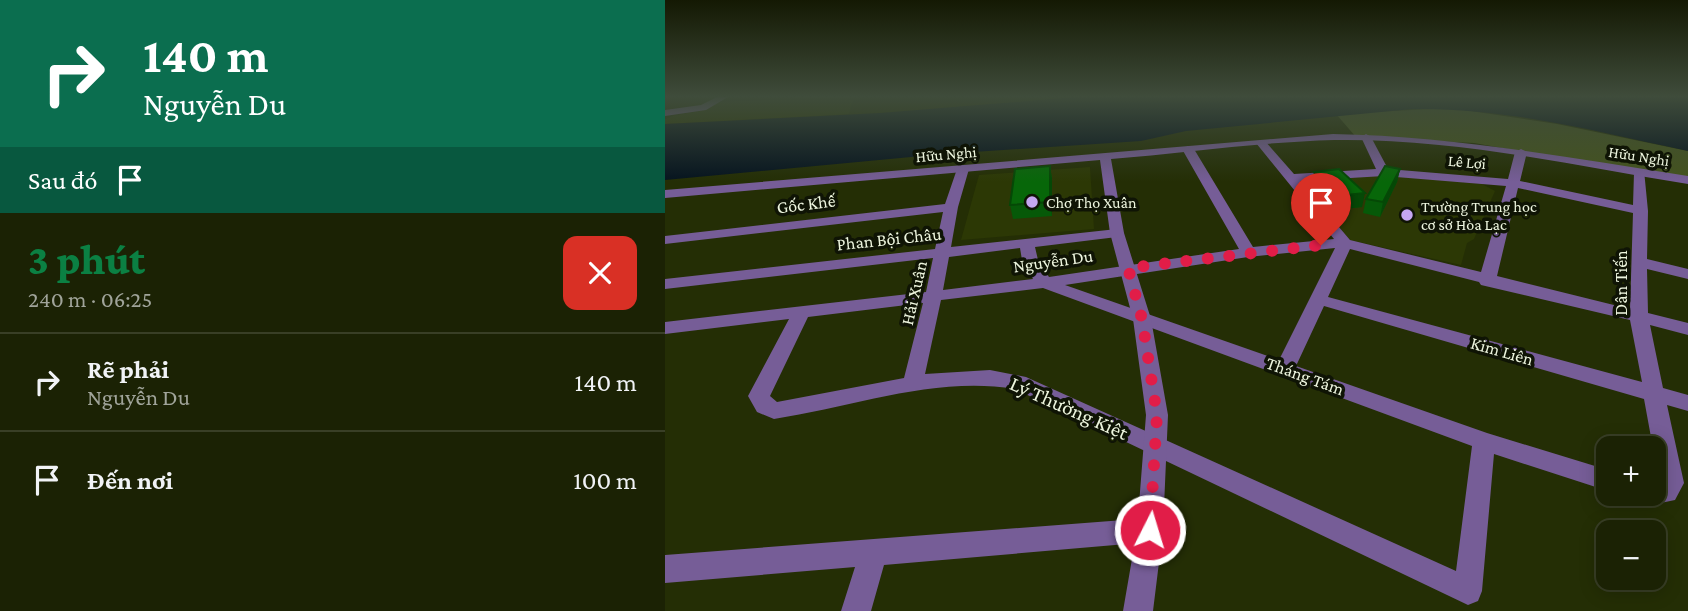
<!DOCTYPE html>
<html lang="vi">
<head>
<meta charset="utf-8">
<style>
	body { margin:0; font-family:"Crimson Pro",serif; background:#242a0e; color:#f1f3f6; height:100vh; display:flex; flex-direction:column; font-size:26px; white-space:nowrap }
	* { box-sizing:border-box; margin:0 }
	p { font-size:23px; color:#a0a49a }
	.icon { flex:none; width:38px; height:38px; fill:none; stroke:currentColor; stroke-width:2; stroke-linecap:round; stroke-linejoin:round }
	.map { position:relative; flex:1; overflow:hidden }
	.side { display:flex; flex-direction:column; background:#1b2204; width:665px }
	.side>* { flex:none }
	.banner { background:#0b6e4f; color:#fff; overflow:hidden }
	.buttons { position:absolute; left:931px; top:436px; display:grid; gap:14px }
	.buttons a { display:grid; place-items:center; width:70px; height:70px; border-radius:14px; background:#1b2204; box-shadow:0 4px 18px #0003,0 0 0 2px #393f26; font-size:35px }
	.pin { position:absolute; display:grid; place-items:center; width:60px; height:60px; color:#fff; margin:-72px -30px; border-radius:50% 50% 50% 0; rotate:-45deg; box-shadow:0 0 7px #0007 }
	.pin .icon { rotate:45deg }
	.me { position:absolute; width:77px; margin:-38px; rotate:5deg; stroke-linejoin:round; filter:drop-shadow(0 0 5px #0008) }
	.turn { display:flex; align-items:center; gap:24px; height:147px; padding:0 28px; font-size:32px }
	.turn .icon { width:91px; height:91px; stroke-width:2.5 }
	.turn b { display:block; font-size:49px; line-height:60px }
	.then { display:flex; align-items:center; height:66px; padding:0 28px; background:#0003; gap:14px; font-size:26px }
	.round { display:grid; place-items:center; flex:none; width:74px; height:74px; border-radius:14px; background:#242a0e }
	.summary { display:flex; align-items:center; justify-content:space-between; height:119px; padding:0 28px }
	h1 { font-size:42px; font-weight:800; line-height:52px; color:#0b8043 }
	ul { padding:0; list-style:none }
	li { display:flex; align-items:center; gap:21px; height:98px; padding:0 28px; border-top:2px solid #393f26 }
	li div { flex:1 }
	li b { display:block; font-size:26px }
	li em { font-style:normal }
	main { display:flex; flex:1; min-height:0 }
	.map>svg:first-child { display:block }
</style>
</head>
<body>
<main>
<section class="side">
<div class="banner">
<div class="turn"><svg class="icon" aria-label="right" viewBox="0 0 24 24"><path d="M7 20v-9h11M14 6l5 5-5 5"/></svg><div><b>140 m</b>Nguyễn Du</div></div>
<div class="then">Sau đó<svg class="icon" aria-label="arrive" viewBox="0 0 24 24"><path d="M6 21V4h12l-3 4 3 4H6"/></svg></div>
</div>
<div class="summary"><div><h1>3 phút</h1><p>240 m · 06:25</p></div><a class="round" style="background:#d93025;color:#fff"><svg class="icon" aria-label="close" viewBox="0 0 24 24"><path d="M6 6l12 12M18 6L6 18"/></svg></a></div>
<ul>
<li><svg class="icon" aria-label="right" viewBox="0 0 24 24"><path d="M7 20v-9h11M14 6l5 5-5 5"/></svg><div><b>Rẽ phải</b><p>Nguyễn Du</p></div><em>140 m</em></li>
<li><svg class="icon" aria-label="arrive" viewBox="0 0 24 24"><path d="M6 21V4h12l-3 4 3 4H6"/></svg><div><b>Đến nơi</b></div><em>100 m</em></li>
</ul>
</section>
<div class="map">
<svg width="1023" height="611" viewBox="0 0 1023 611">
	<rect width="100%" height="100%" fill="#242e05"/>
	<!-- built -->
	<g fill="#2c3805">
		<polygon points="129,97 189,97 184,114 0,124 0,119 8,116 35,111 55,102 124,99"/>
		<polygon points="425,167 429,229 296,240 314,175"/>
		<polygon points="723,175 817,184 830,191 809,239 802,243 796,265 685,240 636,181"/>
	</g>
	<!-- green -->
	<polygon fill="#44531d" points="785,108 892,124 1023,151 1023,181 809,143 691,137 671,114"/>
	<!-- water -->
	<path fill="#06141f" d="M 412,97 L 1023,97 L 1023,151 C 933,132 840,107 747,109 L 521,131 L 476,141 L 278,154 L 0,180 L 0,124 L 215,113 Z"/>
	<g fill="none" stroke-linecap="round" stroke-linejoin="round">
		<!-- minor -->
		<g fill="#765d97" fill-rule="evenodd">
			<path d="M 701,134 L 706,137 L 723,169 L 843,179 L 850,152 L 856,149 L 862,152 L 855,181 L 968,205 L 969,173 L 979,170 L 983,211 L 982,259 L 1023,269 L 1023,279 L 982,269 L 983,313 L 1023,323 L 1023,335 L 985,325 L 998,388 L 1023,395 L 1023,411 L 1002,405 L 1019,483 L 1010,500 L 986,505 L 977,502 L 973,494 L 989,494 L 989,483 L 994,481 L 979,399 L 659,306 L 631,366 L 822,433 L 943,470 L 943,491 L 829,454 L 817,591 L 813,601 L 803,605 L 350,389 C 268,376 190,407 109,419 L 92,412 L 83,396 L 124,319 L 0,334 L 0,322 L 261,292 L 268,258 L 0,289 L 0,279 L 270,249 L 278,212 L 0,244 L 0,236 L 280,204 L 292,169 L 298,165 L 304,169 L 293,207 L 286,247 L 452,229 L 459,233 L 452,237 L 370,247 L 373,260 L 384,277 L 574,249 L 517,149 L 523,146 L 529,149 L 588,247 L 669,239 L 591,143 L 600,141 L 629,174 L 711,169 L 696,137 ZM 719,176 L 841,186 L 816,272 L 685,240 L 635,181 ZM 853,188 L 968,213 L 965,309 L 832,276 ZM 355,248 L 357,260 L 368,279 L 278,290 L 284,257 ZM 670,248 L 614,360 L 400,285 L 583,257 ZM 685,249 L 814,282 L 816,285 L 965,320 L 977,382 L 663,297 ZM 378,288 L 807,446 L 791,571 L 361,377 L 325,370 L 260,374 L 276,300 ZM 258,303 L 239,378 L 112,402 L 105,396 L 143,317 Z"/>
			<polygon points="485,518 494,521 498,530 494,539 485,542 219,565 206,611 176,611 190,567 0,583 0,555"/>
		</g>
		<!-- tertiary -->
		<g fill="#765d97" fill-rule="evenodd">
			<polygon points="52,97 63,97 41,110 0,116 0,110 36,105"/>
			<path d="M 668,134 C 788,136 905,158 1023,176 L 1023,184 C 907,165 788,138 669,140 C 595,142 520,153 446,159 L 459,233 L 486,319 L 503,415 L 498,530 L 488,611 L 458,611 L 472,530 L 481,415 L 468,319 L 445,233 L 435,160 L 0,198 L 0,190 Z"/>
		</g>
	</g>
	<!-- wall -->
	<g fill="#065908">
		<polygon points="385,166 387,179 387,216 348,219 345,205"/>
		<polygon points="735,169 732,182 715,217 698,213 701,199"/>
		<polygon points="649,172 697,207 669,210 646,186"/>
	</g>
	<!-- shaded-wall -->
	<g fill="#054806">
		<polygon points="385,166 387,179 387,216 385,202"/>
		<polygon points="735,169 732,182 715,217 718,202"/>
		<polygon points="700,193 697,207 669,210 672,196"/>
	</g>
	<!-- building -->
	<g fill="#076709" stroke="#054806" stroke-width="2">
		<polygon points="385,166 385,202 345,205 350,169"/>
		<polygon points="720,166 735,169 718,202 701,199"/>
		<polygon points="674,169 700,193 672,196 649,172"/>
	</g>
	<!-- sky -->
	<linearGradient id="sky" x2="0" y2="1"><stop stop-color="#141903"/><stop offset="0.53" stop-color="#3f4c3b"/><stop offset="1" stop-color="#3f4c3b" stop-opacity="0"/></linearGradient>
	<rect width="1023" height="182" fill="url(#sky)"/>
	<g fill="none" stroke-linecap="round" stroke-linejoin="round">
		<!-- route -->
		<polyline stroke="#e11d48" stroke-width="12" stroke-dasharray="0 21.6" points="485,530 492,415 477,319 463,268 656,245"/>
	</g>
	<!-- markers -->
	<g fill="#c5a7f1" stroke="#0f1405" stroke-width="2.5">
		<circle cx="367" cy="202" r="7"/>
		<circle cx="742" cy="215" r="7"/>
	</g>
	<g text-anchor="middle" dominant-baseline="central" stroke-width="7" stroke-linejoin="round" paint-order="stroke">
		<!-- far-street labels -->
		<g font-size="16" fill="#edf5de" stroke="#0f1405">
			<text transform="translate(281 154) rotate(-5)">Hữu Nghị</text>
			<text transform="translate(974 156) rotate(9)">Hữu Nghị</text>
			<text transform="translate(802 162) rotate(5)">Lê Lợi</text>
		</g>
		<!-- far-poi labels -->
		<g font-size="16" fill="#edf5de" stroke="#0f1405" text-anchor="start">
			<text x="381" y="202">Chợ Thọ Xuân</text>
			<text x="756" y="206">Trường Trung học<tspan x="756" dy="18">cơ sở Hòa Lạc</tspan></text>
		</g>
		<!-- street labels -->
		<g font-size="18" fill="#edf5de" stroke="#0f1405">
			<text transform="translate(141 204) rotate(-7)">Gốc Khế</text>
			<text transform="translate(224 239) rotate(-6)">Phan Bội Châu</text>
			<text transform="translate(388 261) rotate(-8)">Nguyễn Du</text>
			<text transform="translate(956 283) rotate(-90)">Dân Tiến</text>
			<text transform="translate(249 293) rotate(-77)">Hải Xuân</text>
			<text transform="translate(837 351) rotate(16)">Kim Liên</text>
			<text transform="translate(640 376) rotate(20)">Tháng Tám</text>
		</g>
		<!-- near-street labels -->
		<g font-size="21" fill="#edf5de" stroke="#0f1405">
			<text transform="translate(404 408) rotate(24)">Lý Thường Kiệt</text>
		</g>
	</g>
</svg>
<div class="buttons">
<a>+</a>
<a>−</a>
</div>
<div class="pin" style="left:656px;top:245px;background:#d93025"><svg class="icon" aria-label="arrive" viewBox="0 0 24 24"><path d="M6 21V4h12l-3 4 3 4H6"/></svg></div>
<svg class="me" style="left:485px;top:530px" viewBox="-20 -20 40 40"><circle r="17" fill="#e11d48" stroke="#fff" stroke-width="3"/><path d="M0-11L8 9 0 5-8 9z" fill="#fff"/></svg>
</div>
</main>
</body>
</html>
